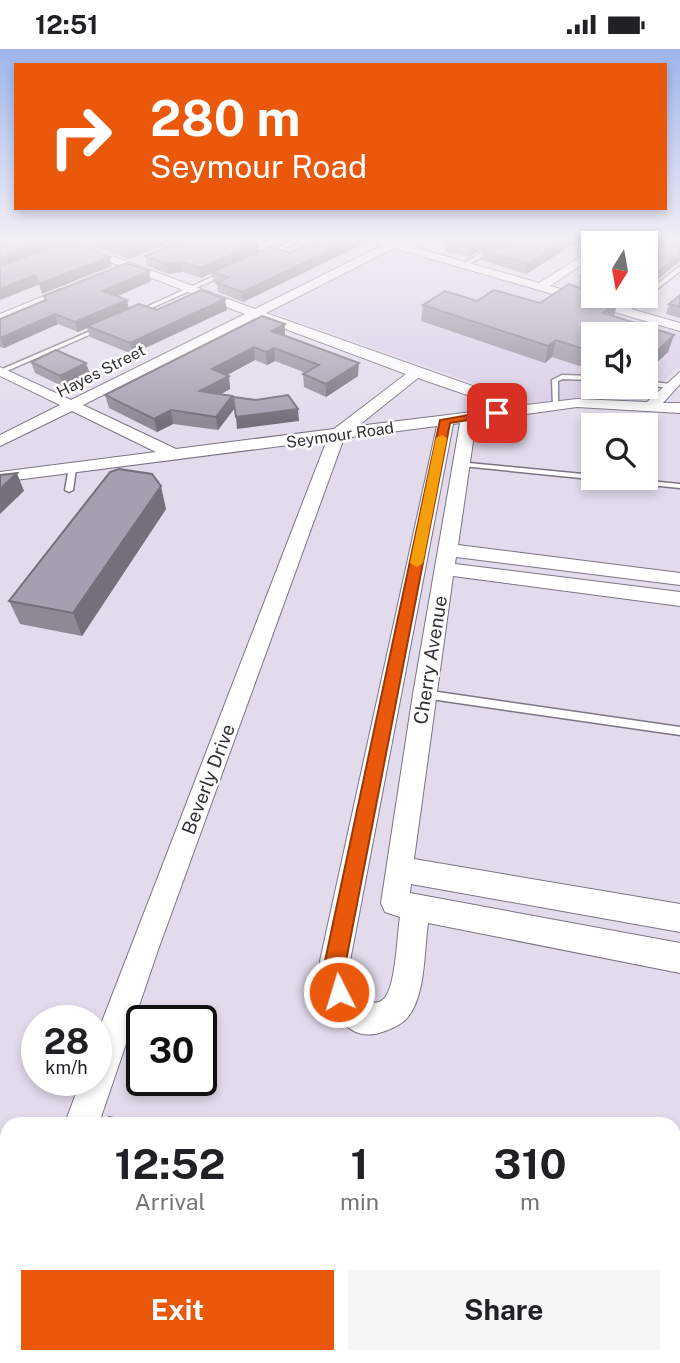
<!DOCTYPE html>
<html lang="en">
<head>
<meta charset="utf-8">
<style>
	body { margin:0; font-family:"Public Sans",sans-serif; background:#f6f6f6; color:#202124; height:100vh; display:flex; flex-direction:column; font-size:26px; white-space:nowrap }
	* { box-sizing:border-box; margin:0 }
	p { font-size:23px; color:#757577 }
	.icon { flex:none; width:38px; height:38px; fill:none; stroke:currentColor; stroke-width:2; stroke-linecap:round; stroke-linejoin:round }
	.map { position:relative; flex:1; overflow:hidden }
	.panel { position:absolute; left:0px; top:1068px; width:681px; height:247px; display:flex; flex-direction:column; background:#fff; border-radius:21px 21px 0 0; box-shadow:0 4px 10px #0003 }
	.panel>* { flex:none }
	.top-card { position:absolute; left:14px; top:14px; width:653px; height:147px; border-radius:0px; box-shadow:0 4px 10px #0003; background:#ea580c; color:#fff; overflow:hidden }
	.needle { width:46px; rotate:191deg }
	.controls { position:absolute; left:581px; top:182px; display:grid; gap:14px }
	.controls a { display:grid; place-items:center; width:77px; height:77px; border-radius:0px; background:#fff; box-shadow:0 4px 10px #0003; font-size:35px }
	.speed { position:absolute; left:21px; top:956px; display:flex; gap:14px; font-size:35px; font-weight:700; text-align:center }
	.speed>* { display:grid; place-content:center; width:91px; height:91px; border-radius:50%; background:#fff; box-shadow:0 4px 10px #0003; line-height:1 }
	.speed small { font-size:18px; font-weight:400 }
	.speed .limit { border:4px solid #111; border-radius:10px; background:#fff; color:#111 }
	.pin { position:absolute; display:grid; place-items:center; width:60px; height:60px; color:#fff; margin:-30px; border-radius:14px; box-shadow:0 4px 10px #0006 }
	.me { position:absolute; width:77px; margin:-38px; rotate:355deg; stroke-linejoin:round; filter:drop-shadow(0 0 5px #0008) }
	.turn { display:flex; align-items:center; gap:24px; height:147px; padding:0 21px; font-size:32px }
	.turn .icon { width:91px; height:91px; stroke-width:2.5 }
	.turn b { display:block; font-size:49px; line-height:60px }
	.eta { display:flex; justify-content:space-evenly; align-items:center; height:119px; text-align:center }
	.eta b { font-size:42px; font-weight:700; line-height:49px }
	.primary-button { display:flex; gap:14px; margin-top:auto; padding:14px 21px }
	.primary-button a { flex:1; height:80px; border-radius:0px; background:#ea580c; color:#fff; font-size:28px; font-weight:700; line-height:80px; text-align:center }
	.primary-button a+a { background:#f6f6f6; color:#202124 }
	.status { display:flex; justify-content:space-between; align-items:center; height:49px; padding:0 35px; background:#fff; direction:ltr }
	.status svg { height:19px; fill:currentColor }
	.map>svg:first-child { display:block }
</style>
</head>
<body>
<div class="status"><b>12:51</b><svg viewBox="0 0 49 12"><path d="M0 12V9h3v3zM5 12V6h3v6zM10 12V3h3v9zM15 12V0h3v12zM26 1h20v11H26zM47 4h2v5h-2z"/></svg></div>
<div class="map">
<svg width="680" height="1314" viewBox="0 0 680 1314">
	<rect width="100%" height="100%" fill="#e2dbec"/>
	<!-- built -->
	<path fill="#d9cee6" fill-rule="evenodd" d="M 396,200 L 680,282 L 680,317 L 642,352 L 594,348 L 531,354 L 271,263 ZM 593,285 L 646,285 L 646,338 L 593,338 Z"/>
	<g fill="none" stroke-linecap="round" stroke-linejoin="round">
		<!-- lane casing -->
		<g stroke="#7b7483" stroke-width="3">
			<g id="lane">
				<polygon points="89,189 96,189 70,199 65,198"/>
				<polygon points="298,189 305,189 269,206 264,205"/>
				<polygon points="508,189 514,189 466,217 461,216"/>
				<polygon points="680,217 680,222 628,263 624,263 624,261 642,247 646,247 646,244"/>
				<polygon points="223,223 225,226 138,265 133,264"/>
				<polygon points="100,278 105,279 0,325 0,321"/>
				<polygon points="562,326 593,327 593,331 563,330 558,332 558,357 553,358 552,331"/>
				<polygon points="646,332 670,335 673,337 670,339 646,336"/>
				<polygon points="459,413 593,426 593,429 619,429 680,435 680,439 462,417 459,417"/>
				<polygon points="69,418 76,420 73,441 69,443 65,441"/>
				<polygon points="424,641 680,678 680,686 424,649 419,645"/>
				<polygon points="674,1188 680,1189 680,1205 674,1204"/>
			</g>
		</g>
		<!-- street casing -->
		<g stroke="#7b7483" stroke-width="2">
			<g id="street">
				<path d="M 48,189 L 64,189 L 255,260 L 383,196 L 365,189 L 392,192 L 411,189 L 403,195 L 539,234 L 593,200 L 593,208 L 550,237 L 680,274 L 680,282 L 394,199 L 266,264 L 526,356 L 577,350 L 647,353 L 680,323 L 680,335 L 663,354 L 680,354 L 680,364 L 577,358 L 476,372 L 458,496 L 680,524 L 680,536 L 456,508 L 455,515 L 680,543 L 680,557 L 453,527 L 414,810 L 680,855 L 680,883 L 411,835 L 410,844 L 680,894 L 680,924 L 428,874 C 424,901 426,945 408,968 C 402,975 394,979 385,982 C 340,1000 325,945 320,912 L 437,377 L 344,389 L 158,901 L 99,1074 L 65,1074 L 81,1031 L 96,1031 L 96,988 L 327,391 L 0,433 L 0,423 L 156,403 L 72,362 L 0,397 L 0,386 L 60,356 L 0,327 L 0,318 L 71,351 L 245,265 ZM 256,269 L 406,325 L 334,380 L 176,400 L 83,356 ZM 418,329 L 505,359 L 358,377 ZM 460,374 L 413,645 L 381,854 L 385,863 L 400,868 C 397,887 396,932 386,947 C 381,955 373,954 365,954 L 356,942 L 350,912 L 453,375 Z"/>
				<polygon points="606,189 619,189 613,194 601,194"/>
				<polygon points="61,240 71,243 0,274 0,265"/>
				<polygon points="7,1261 7,1307 16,1307 14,1312 0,1314 0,1264"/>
			</g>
		</g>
		<!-- lane -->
		<use href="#lane" fill="#fff" fill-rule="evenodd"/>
		<!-- street -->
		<use href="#street" fill="#fff" fill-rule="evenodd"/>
	</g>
	<!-- wall -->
	<g fill="#8f8996">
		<polygon points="86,189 181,189 129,210 88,195"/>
		<polygon points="320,189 368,189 367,193 243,253 218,243 217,234 213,233 212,224 201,229 183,223 168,225 147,217 145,207 253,193 258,194 259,203 291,204"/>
		<polygon points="436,189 502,189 469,208 445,202 446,194 436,191"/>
		<polygon points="584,189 526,225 481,211 482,202"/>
		<polygon points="680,189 680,212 651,236 646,234 646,194"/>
		<polygon points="593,217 593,247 601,247 618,253 614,267 674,286 668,303 651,319 646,318 646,285 593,285 593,321 592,321 552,308 545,314 421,272 423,256 445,242 477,252 494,241 540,254 569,235 579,239 580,237 579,236 581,227"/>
		<polygon points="149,222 151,232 117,247 129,259 157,261 227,261 132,305 90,288 87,279 78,283 58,275 4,299 0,298 0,270"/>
		<polygon points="680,246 680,269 666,265 669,255"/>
		<polygon points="285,275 285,287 358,327 326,348 304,338 303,325 306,324 275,312 267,316 255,311 227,326 229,327 230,340 221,345 232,347 234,360 218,381 173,375 157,383 109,359 105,346"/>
		<polygon points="31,313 90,325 64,338 35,324"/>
		<polygon points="166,460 82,587 20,575 9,552"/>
	</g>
	<!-- shaded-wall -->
	<g fill="#746f7a">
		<polygon points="53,189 58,189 61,197 0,219 0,209"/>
		<polygon points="157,189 181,189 129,210 127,201"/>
		<polygon points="240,189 261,189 241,198"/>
		<polygon points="356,189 368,189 367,193 243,253 242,243"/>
		<polygon points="488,189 502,189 469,208 471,199"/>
		<polygon points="571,189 584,189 526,225 528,215"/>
		<polygon points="258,194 259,203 201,229 200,219"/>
		<polygon points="680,205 680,212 651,236 654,226"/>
		<polygon points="110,208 112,217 42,245 39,235"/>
		<polygon points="181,213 183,223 168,225 166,215"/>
		<polygon points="149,222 151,232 105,253 103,242"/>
		<polygon points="35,226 38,236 0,251 0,240"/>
		<polygon points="225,250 227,261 132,305 130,294"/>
		<polygon points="127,251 129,261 87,277 87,279 78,283 75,273"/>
		<polygon points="618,253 613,270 603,264"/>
		<polygon points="55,265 58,275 4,299 1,289"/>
		<polygon points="285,275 285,288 272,282"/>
		<polygon points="674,286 668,303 651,319 657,302"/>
		<polygon points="556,291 552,308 545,314 548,297"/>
		<polygon points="254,298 255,311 214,333 212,320"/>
		<polygon points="274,299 275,312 267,316 266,303"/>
		<polygon points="86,314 90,325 64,338 60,327"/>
		<polygon points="359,314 358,327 326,348 326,335"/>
		<polygon points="229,327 230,340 202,355 200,342"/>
		<polygon points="232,347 234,360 218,381 216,368"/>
		<polygon points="298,360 299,372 237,380 236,368"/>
		<polygon points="171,361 173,375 157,383 154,370"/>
		<polygon points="17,424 24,442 0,465 0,440"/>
		<polygon points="161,437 166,460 82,587 73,564"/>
	</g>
	<!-- building -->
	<g fill="#a69faf" stroke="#746f7a" stroke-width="2">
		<polygon points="0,189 53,189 0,209"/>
		<polygon points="95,189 157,189 127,201"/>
		<polygon points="188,189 240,189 258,194 200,219 181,213 166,215 145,207"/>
		<polygon points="320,189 356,189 242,243 217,234 228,228 212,223 270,198 291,204"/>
		<polygon points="452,189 488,189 471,199 446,193"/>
		<polygon points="504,189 571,189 528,215 482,202"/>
		<polygon points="632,189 680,189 680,205 654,226 646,224 646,194 625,194"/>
		<polygon points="69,192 110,208 39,235 35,226 0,240 0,217"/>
		<polygon points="127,214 149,222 103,242 127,251 75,273 55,265 0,289 0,270 46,251 44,247"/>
		<polygon points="593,217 593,236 581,232 587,228 581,227"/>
		<polygon points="569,235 593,244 593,247 601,247 618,253 603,264 674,286 657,302 646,299 646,285 593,285 593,303 556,291 548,297 423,256 445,242 477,252 494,241 540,254"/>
		<polygon points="201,241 225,250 130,294 87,277 139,255 157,261"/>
		<polygon points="680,246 680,258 669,255"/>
		<polygon points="262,267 285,275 272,282 359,314 326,335 303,325 319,316 274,299 266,303 254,298 212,320 229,327 200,342 232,347 216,368 171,361 154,370 105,346"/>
		<polygon points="56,301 86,314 60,327 31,313"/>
		<polygon points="288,346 298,360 236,368 233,348 256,351"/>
		<polygon points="119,420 152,425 161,437 73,564 9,552 110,423"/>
		<polygon points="17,424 0,440 0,426"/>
		<polygon points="109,1068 136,1074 106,1074"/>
	</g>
	<!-- sky -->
	<linearGradient id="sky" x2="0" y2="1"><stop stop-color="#9eb4eb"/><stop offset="0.51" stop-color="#f2eff6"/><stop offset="1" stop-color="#f2eff6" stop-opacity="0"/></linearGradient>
	<rect width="680" height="373" fill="url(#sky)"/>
	<!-- route -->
	<polygon fill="#ea580c" stroke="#983908" stroke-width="2" points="497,361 500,362 500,366 450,374 346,912 350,943 347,951 339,954 332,951 325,912 440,371"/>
	<!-- slow -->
	<polygon fill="#f59e0b" points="442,386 447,389 423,514 417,518 410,514 436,389"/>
	<g text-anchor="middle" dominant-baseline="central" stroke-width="5" stroke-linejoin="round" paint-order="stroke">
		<!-- far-street labels -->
		<g font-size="16" fill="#333036" stroke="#fff">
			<text transform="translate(101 322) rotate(-27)">Hayes Street</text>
			<text transform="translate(340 386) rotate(-8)">Seymour Road</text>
		</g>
		<!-- street labels -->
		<g font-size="19" fill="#333036" stroke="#fff">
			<text transform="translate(430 611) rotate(-81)">Cherry Avenue</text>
			<text transform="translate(208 730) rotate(-69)">Beverly Drive</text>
		</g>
	</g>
</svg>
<div class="controls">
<a><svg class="needle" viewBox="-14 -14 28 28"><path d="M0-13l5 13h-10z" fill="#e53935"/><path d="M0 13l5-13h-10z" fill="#757577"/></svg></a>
<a><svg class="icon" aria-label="sound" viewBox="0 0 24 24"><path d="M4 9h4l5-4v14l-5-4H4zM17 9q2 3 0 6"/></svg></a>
<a><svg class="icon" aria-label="search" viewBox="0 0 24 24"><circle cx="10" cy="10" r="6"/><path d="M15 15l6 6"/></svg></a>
</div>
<div class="speed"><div>28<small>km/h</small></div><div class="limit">30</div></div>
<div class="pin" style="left:497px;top:364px;background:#d93025"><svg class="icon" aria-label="arrive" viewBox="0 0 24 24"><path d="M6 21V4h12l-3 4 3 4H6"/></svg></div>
<svg class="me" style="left:339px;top:943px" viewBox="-20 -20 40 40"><circle r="17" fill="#ea580c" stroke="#fff" stroke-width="3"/><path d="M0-11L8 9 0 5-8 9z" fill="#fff"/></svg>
<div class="top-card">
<div class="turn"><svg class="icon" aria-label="right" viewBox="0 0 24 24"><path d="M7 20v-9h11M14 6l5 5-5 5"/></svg><div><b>280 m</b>Seymour Road</div></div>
</div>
<section class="panel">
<div class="eta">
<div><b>12:52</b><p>Arrival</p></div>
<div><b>1</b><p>min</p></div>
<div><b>310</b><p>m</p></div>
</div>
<div class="primary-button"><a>Exit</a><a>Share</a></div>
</section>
</div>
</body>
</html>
